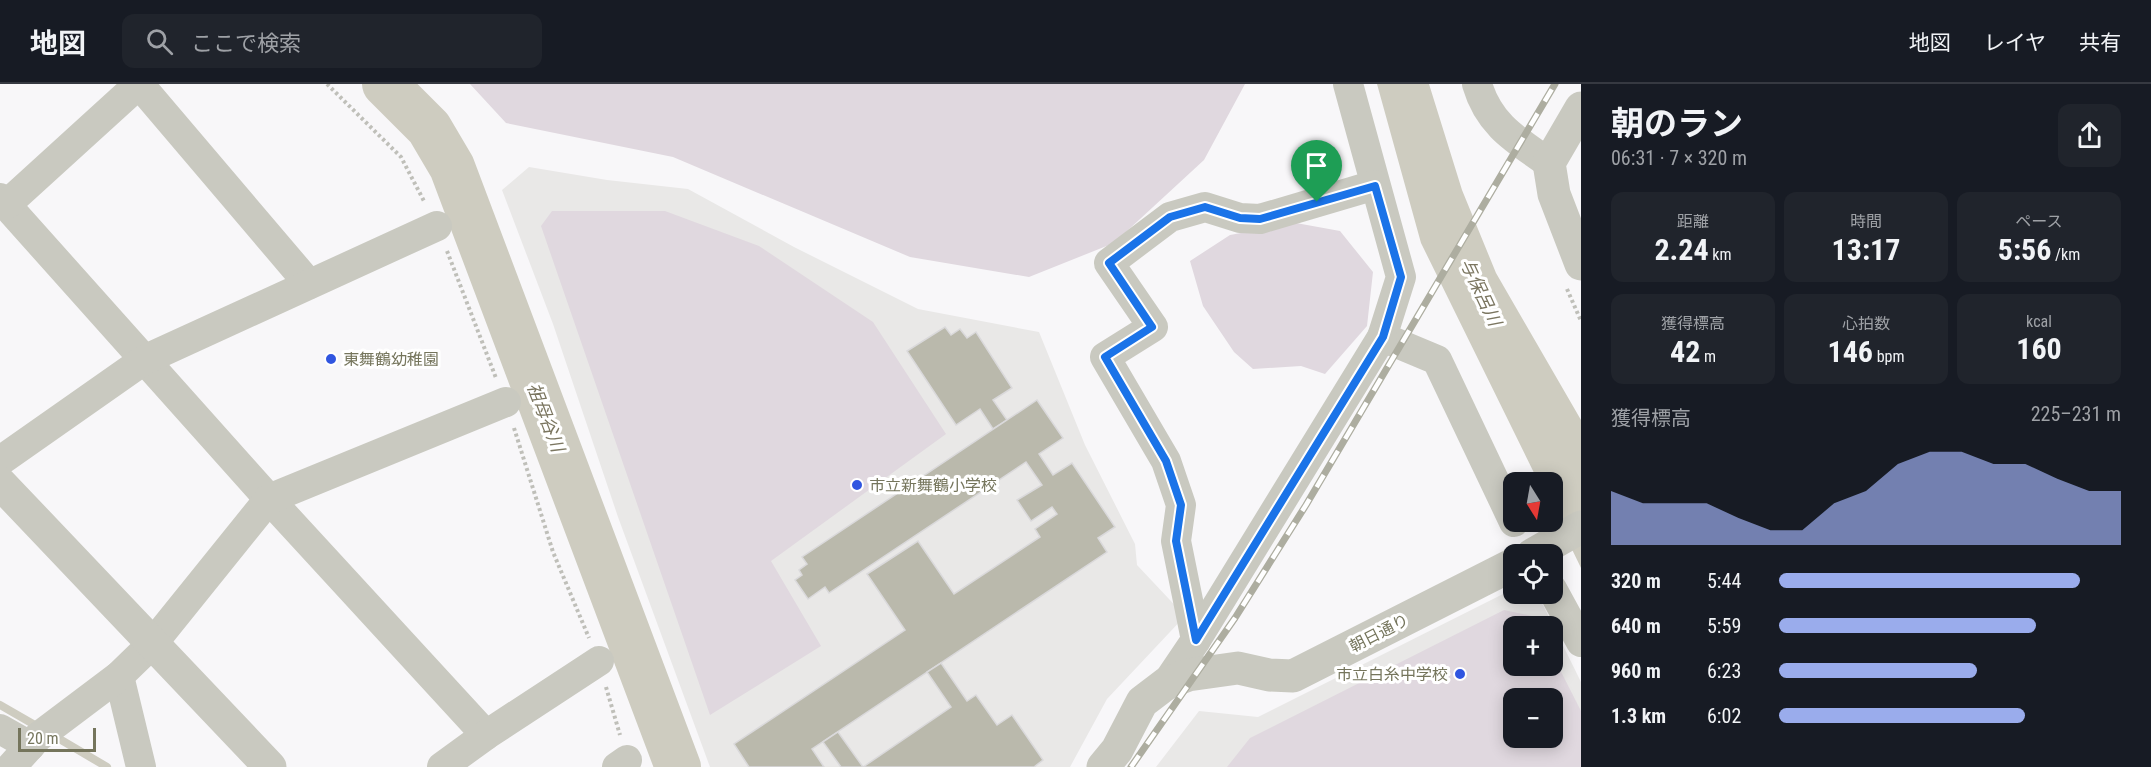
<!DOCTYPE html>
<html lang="ja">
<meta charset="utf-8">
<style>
:root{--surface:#171b24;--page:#20242c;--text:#f1f3f6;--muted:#9ea1a6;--line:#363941;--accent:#9aacec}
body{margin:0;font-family:"Roboto Condensed","Noto Sans JP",sans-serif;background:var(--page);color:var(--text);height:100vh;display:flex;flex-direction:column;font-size:22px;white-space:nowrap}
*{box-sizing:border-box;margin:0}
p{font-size:20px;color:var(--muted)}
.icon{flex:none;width:33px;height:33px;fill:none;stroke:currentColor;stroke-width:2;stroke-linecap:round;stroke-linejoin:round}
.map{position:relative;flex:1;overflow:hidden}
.side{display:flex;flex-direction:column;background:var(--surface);width:570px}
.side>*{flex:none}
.needle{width:39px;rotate:169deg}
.tools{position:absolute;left:1503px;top:388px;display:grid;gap:12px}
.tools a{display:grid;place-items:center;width:60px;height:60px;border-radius:12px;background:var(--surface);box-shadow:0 3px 15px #0003;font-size:30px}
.scale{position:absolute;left:18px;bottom:15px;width:78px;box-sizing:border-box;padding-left:6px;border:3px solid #75755c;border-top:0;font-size:16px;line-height:21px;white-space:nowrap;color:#75755c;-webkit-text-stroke:4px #fff;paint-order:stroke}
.pin{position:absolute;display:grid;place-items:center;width:51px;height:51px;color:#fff;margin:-62px -26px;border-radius:50% 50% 50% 0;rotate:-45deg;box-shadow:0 0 6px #0007}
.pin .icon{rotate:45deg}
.round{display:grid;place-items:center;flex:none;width:63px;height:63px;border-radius:12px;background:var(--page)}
.summary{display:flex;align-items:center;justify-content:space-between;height:102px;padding:0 30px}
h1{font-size:33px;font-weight:700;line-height:45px}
.metrics{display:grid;grid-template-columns:repeat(3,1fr);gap:9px;height:102px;padding:6px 30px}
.metrics div{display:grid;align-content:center;border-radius:12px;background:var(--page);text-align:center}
.metrics b{font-size:30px;font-weight:700}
.metrics small{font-size:16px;font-weight:400}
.metrics p{font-size:16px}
.chart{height:168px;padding:12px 30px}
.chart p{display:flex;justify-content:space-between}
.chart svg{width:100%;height:108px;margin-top:6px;fill:var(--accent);opacity:.7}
ul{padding:0 30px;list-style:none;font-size:20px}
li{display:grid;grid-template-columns:96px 72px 1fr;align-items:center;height:45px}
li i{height:15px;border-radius:8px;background:var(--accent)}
header{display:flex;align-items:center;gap:36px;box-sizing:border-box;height:84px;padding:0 30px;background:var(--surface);border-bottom:2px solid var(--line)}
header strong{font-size:28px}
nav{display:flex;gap:33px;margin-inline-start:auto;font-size:21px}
.search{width:420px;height:54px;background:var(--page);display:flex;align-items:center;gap:15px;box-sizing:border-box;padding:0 21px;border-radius:12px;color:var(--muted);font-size:22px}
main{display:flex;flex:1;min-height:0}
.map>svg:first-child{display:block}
.built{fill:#e9e8e7;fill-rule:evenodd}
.green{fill:#e0d8df;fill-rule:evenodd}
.water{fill:#ceccc0}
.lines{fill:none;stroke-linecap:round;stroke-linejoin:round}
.stream{stroke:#ceccc0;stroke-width:8}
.river{stroke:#ceccc0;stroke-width:46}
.building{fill:#bab9ac;stroke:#dad9db;stroke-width:1.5}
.path{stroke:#bfbfb9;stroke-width:4;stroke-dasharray:3 3;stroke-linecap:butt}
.minor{stroke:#c9c9c0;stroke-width:30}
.tertiary{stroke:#c9c9c0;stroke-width:33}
.rail-casing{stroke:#adada0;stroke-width:7}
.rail{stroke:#fff;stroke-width:4.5;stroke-dasharray:14;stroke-linecap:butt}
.route-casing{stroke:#fff;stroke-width:12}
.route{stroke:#1a73e8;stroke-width:8}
.poi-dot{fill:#3055e0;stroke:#fff;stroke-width:2}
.labels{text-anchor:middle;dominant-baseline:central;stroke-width:6;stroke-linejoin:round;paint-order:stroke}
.poi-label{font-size:16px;fill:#75755c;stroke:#fff;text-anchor:start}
.street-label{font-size:16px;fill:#75755c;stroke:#fff}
.water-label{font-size:18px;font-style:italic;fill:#7b7660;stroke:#fff}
</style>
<header>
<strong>地図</strong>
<div class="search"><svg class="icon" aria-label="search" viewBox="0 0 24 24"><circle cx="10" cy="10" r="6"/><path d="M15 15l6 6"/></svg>ここで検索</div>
<nav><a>地図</a><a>レイヤ</a><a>共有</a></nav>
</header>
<main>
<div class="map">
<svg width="1581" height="683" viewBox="0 0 1581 683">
<rect width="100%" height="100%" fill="#f8f7f9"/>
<g class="built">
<polygon points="529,83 607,96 688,105 794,163 918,225 1039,248 1085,361 1135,460 1137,481 1185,532 1107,615 1070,683 710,683 618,433 553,240 502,106"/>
<path d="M1513,505L1514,510H1529L1540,515L1581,598V683H1156L1199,627L1258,633ZM1514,543H1552V582H1514ZM1514,615H1552V654H1514Z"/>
</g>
<g class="green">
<polygon points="470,0 1245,0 1204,76 1114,159 1029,193 910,173 673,73 506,39"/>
<polygon points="552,127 665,127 759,162 873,238 946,350 771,477 821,562 710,631 541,142"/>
<polygon points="1296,139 1340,147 1373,188 1367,242 1325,290 1301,282 1253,285 1234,268 1203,222 1190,177 1230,151"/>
<path d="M1504,526L1532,532L1538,543H1514V582H1552L1553,572L1581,627V683H1227L1250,654ZM1514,615H1552V654H1514Z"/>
</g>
<polygon class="water" points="1377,0 1429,0 1462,106 1496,189 1581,336 1581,484 1553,426 1552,399 1539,399 1421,159"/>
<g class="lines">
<g class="stream">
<polyline points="0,621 40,644"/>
<polyline points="51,650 107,683"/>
</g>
<polyline class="river" points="385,0 429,44 452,83 678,683"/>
</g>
<g class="building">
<polygon points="945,243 951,251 960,245 967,254 976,248 1012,304 993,316 1007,336 993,345 980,325 956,341 907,267"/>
<polygon points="1037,316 1063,354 1039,370 1053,391 1072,379 1115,443 1098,454 1107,468 812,665 824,683 749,683 734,660 905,546 867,490 918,457 954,510 1040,453 1035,445 1057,430 1052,423 1031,437 1017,416 1042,401 1026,378 829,509 825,503 808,515 795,496 802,491 799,486 807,480 802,473"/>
<polygon points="941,579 967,617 976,611 997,641 1012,631 1043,676 1034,683 841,683 823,658 838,648 863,683 951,623 927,588"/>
</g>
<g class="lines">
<g class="path">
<polyline points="327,0 401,73 425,119"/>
<polyline points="447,167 496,294"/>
<polyline points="1567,205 1581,237"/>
<polyline points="514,344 553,468 589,554"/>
<polyline points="606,603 620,651"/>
</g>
<g class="minor">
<polyline points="1348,0 1401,193 1382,253 1437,276 1514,438"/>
<path d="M1477,0C1489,41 1516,56 1549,79"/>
<polyline points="0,114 269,415 486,651"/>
<polyline points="6,121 139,0 309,200"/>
<polyline points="0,377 144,276 437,142"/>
<polyline points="1552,505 1581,558"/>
<polyline points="1196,556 1176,457 1181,421 1166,377 1105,273 1153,243 1109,179 1170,133 1205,123 1240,134 1260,135 1375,101"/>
<polyline points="119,592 141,683"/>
<polyline points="1167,599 1196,556 1382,253"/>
<polyline points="0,645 30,662"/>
<polyline points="11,683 38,653 119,592 153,559 269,415 506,318"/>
<polyline points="442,683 486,651 599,577"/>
<polyline points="617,683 627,676"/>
</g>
<g class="tertiary">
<polyline points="1581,24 1549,79 1554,110 1581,180"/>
<polyline points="0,399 270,683"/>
<polyline points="1532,471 1581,443"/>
<polyline points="1103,683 1117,666 1142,618 1167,599 1188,591 1238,584 1269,591 1293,592 1514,480"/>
</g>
<defs>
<polyline id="rail" points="1131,683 1235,534 1306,421 1555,0"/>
</defs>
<use href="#rail" class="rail-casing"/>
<use href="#rail" class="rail"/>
</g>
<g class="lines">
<defs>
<polygon id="route" points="1375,102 1401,193 1383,253 1196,556 1176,457 1181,421 1166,377 1105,273 1152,243 1109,179 1170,133 1205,123 1240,134 1260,135"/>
</defs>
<use href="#route" class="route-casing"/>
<use href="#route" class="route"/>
</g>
<g class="poi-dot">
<circle cx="331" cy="275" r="6"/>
<circle cx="857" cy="401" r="6"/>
<circle cx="1460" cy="590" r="6"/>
</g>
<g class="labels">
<g class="poi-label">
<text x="343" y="275">東舞鶴幼稚園</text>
<text x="869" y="401">市立新舞鶴小学校</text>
<text x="1448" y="590" text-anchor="end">市立白糸中学校</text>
</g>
<g class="street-label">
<text transform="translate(1379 549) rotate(-27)">朝日通り</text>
</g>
<g class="water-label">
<text transform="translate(1481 208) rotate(65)">与保呂川</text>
<text transform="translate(546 333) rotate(69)">祖母谷川</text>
</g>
</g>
</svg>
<div class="tools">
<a><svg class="needle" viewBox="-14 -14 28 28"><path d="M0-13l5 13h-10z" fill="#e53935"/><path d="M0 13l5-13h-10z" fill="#9ea1a6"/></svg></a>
<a><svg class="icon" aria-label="locate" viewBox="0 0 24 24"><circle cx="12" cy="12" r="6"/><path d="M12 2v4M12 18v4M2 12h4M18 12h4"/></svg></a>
<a>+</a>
<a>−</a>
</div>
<div class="scale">20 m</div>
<div class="pin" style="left:1317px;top:118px;background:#1e9e55"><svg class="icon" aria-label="arrive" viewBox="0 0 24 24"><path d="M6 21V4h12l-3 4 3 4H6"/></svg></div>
</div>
<section class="side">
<div class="summary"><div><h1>朝のラン</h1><p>06:31 · 7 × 320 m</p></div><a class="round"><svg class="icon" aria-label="share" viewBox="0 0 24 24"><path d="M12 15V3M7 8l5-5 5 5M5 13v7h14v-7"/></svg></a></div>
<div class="metrics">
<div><p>距離</p><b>2.24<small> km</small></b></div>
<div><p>時間</p><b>13:17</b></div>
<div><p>ペース</p><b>5:56<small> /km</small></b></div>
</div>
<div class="metrics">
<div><p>獲得標高</p><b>42<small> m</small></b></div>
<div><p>心拍数</p><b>146<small> bpm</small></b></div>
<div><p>kcal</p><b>160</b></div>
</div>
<div class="chart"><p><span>獲得標高</span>225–231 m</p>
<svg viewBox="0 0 160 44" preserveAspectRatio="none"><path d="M0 44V22L10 27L20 27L30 27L40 33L50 38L60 38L70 27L80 22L90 11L100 6L110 6L120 11L130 11L140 17L150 22L160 22V44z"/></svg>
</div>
<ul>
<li><b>320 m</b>5:44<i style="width:88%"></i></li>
<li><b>640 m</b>5:59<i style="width:75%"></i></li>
<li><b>960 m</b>6:23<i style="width:58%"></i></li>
<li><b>1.3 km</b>6:02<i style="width:72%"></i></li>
</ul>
</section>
</main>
